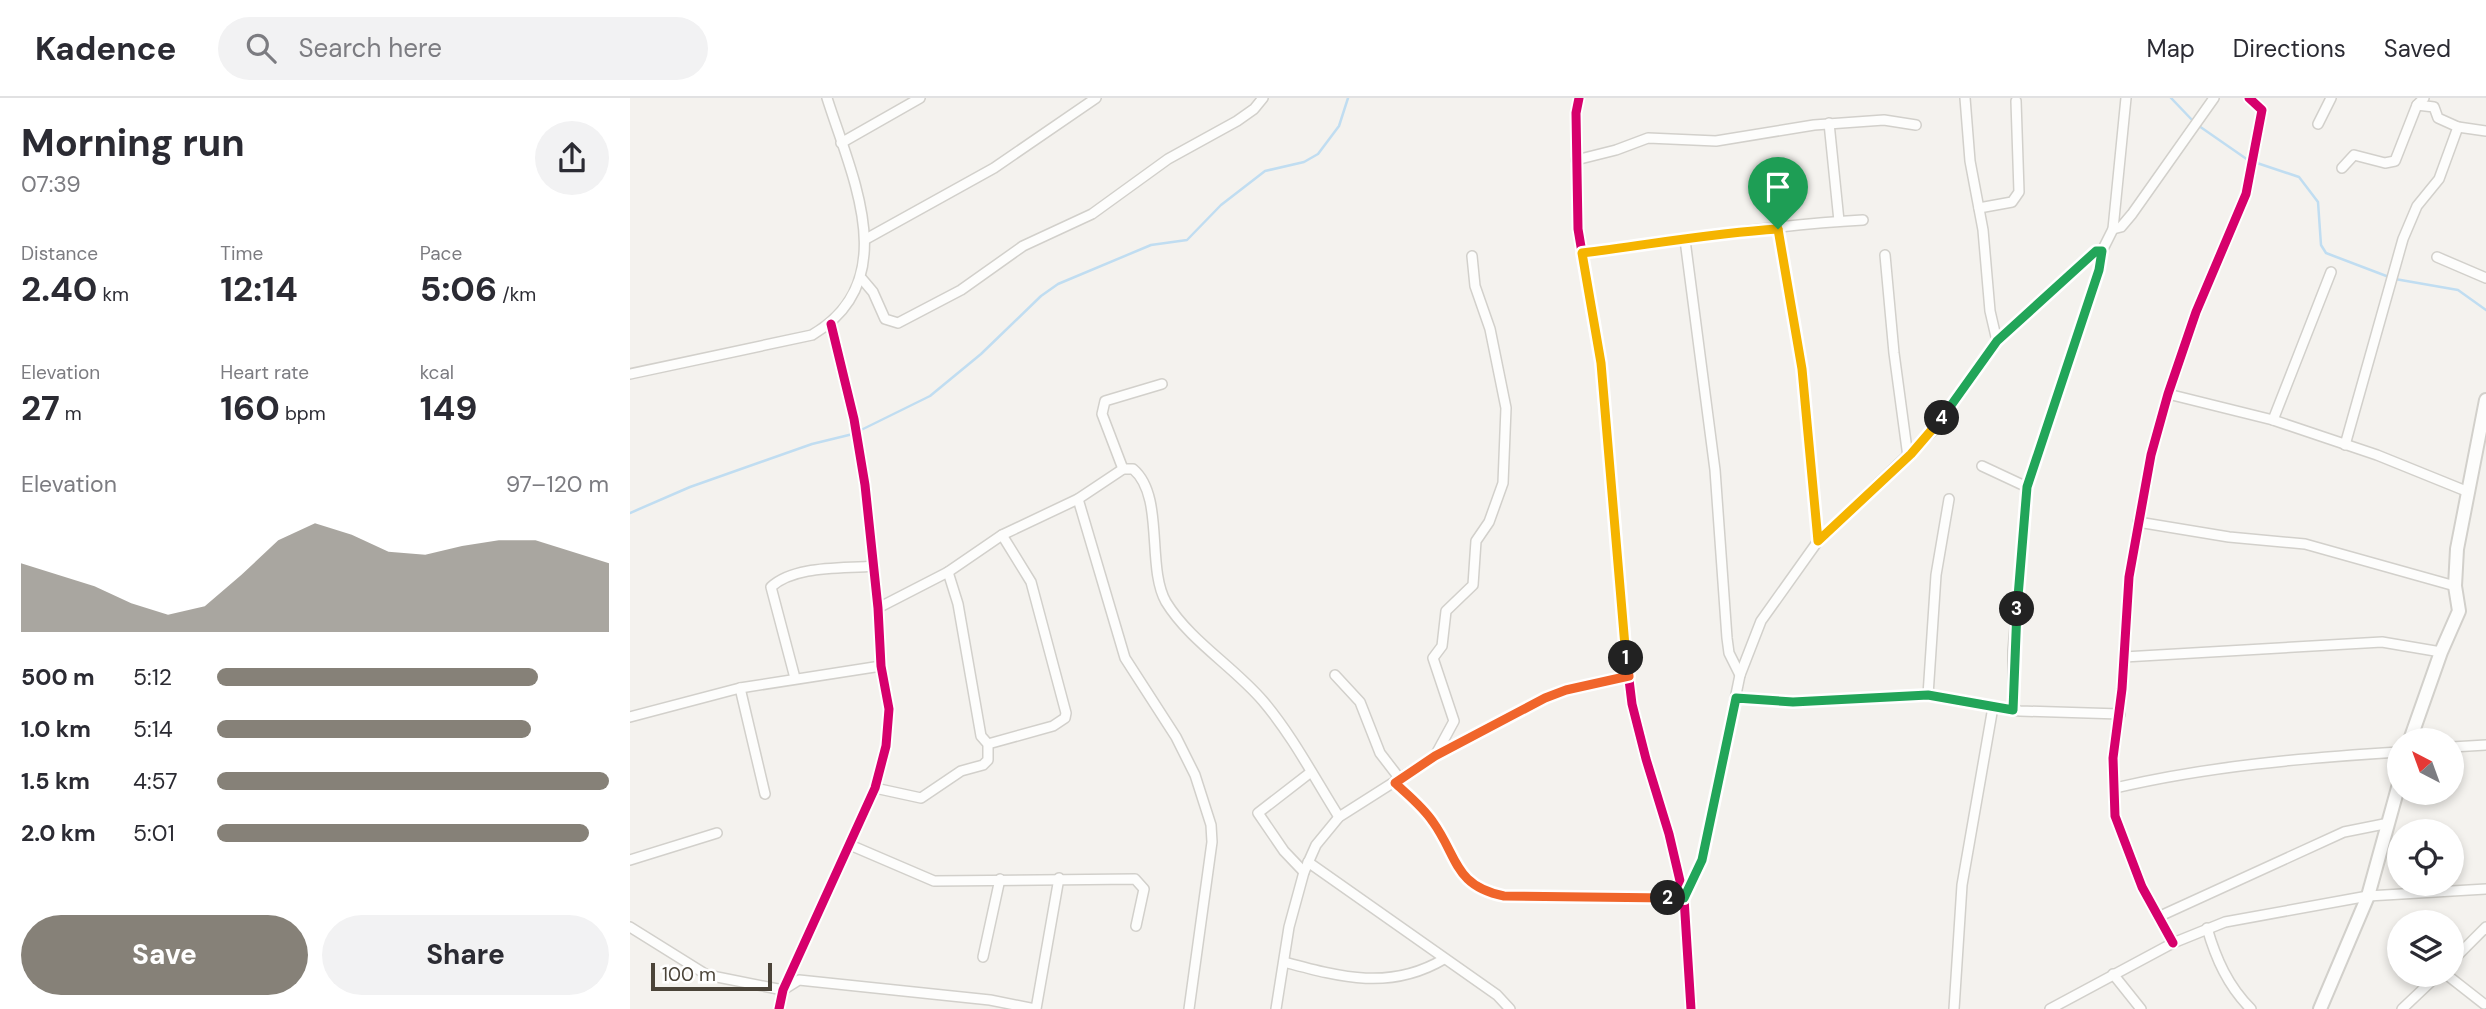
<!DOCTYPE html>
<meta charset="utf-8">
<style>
:root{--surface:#fff;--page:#f2f2f3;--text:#2b2b33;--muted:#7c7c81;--line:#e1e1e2;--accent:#868178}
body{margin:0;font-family:"DM Sans",sans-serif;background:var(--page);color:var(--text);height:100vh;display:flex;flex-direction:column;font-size:26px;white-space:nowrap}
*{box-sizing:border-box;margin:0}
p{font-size:23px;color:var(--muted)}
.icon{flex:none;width:38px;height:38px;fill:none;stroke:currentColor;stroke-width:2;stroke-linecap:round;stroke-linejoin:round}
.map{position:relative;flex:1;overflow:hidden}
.drawer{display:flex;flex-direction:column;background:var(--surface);width:630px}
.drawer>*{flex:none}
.needle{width:46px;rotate:319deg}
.fabs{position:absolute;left:1757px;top:630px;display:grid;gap:14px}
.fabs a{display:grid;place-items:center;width:77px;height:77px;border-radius:50%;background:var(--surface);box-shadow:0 4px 10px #0003;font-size:35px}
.scale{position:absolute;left:21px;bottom:18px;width:121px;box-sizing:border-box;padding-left:7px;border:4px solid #4b4439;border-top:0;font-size:19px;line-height:24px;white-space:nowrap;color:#4b4439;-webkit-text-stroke:5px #fff;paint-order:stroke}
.pin{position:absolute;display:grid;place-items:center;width:60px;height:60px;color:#fff;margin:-72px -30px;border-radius:50% 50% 50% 0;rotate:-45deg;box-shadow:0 0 7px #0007}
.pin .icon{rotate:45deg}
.km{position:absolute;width:35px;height:35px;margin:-18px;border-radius:50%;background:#222;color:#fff;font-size:19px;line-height:35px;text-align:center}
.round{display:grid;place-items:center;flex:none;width:74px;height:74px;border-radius:37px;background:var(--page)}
.headline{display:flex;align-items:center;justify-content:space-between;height:119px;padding:0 21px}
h1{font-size:38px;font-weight:700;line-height:52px}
.stats{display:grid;grid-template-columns:repeat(3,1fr);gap:10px;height:119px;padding:7px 21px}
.stats div{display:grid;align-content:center}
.stats b{font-size:35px;font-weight:700}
.stats small{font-size:19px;font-weight:400}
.stats p{font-size:19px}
.chart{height:196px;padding:14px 21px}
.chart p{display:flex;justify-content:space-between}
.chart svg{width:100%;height:126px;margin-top:7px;fill:var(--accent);opacity:.7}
.primary-button{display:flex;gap:14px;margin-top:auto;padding:14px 21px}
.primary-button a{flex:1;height:80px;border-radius:42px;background:var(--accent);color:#fff;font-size:28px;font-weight:700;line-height:80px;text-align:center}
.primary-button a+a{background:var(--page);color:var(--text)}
ul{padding:0 21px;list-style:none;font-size:23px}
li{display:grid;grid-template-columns:112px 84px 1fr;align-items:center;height:52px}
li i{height:18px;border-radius:9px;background:var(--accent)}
header{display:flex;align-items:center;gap:42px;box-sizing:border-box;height:98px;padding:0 35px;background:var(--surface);border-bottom:2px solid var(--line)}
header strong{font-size:33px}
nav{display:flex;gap:38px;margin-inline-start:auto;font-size:24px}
.search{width:490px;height:63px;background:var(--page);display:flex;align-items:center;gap:18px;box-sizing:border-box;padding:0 24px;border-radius:38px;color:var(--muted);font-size:26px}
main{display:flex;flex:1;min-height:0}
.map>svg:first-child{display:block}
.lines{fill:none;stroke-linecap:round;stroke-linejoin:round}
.stream{stroke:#c0ddf1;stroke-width:2.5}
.minor-casing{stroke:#d2d0cb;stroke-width:12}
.tertiary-casing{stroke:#d2d0cb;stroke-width:16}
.minor{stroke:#fdfdfc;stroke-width:9}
.tertiary{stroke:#fdfdfc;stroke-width:12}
.cycleway-casing{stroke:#fff;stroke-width:13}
.cycleway{stroke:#d6006c;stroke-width:9}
.split-1-casing{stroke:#fff;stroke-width:14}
.split-2-casing{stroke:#fff;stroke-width:14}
.split-3-casing{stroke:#fff;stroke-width:14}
.split-4-casing{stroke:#fff;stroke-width:14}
.split-5-casing{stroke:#fff;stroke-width:14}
.split-1{stroke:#f5b400;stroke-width:9}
.split-2{stroke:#f0652b;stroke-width:9}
.split-3{stroke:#22a559;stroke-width:9}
.split-4{stroke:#22a559;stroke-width:9}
.split-5{stroke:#f5b400;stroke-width:9}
</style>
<header>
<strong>Kadence</strong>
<div class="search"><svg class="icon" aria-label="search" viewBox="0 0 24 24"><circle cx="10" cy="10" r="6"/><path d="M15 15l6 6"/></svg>Search here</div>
<nav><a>Map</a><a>Directions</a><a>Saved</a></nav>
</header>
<main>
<section class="drawer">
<div class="headline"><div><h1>Morning run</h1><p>07:39</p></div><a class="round"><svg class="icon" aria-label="share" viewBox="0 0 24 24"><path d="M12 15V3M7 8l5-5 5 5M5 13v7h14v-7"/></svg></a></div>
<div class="stats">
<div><p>Distance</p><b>2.40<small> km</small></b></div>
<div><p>Time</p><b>12:14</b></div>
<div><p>Pace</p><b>5:06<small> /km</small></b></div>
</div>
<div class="stats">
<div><p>Elevation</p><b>27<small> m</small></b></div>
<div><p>Heart rate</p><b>160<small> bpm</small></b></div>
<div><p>kcal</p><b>149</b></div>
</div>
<div class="chart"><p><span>Elevation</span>97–120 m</p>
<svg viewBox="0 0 160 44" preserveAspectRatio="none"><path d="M0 44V20L10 24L20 28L30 34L40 38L50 35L60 24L70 12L80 6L90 10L100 16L110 17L120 14L130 12L140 12L150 16L160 20V44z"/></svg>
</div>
<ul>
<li><b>500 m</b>5:12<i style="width:82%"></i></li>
<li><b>1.0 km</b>5:14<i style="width:80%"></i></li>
<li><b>1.5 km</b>4:57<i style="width:100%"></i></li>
<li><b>2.0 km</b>5:01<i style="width:95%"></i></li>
</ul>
<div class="primary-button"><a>Save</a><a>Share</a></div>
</section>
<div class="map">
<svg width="1856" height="911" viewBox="0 0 1856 911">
<rect width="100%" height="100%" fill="#f4f2ee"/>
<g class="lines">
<g class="stream">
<polyline points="1541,0 1564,24"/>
<polyline points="1569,28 1618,62 1669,79 1688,104 1691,147 1696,155 1759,179"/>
<polyline points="1765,181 1828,192 1856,212"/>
<polyline points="229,333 300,298 351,256 411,198 428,186 521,147 557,142 591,107 635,73 674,64 688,56 709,28 718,0"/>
<polyline points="0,415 60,389 182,346 223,336"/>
</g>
<defs>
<g id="minor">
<polyline points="949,0 946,15 948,131 971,266 996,557 1002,606 1016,661 1039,736 1054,800 1061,911"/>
<polyline points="1335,0 1340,63 1353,132 1360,213 1367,243"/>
<polyline points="1787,7 1804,9 1808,20 1828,29 1856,33"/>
<polyline points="1199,25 1209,123"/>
<polyline points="1688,26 1701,0"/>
<polyline points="211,45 290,0"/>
<polyline points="946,62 986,52 1018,40 1086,43 1184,27 1254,22 1286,27"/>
<polyline points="1712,70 1724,57 1755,65 1765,63 1787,7 1794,0"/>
<polyline points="1349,110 1382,104 1389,94 1386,3"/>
<polyline points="1148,131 1172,271 1188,443"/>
<polyline points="1483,131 1491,129 1502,116 1584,0"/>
<polyline points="236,141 364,70 466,0"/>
<polyline points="1055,142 1085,372 1097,540 1099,555 1110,577"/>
<path d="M952,155C1046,143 1139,127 1233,122"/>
<polyline points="1255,157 1264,255 1278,359"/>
<polyline points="1807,159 1856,180"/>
<polyline points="232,181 243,194 255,221 268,225 331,192 393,148 462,116 538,61 607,23 624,11 633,0"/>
<path d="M0,276L182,237C274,183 222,79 197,0"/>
<polyline points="1538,296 1643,322 1747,357 1836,393"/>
<polyline points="1643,322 1701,174"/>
<polyline points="1715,347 1773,141 1787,108 1809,81 1828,29"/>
<polyline points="1352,368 1397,389"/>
<polyline points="493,371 472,316 475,303 532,286"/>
<polyline points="448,401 495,560 546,639 565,677 581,727 582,744 559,911"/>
<polyline points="1508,424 1599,439 1675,446 1825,488"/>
<path d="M248,510L318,474L372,437L448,401L493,371H503C535,398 516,469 536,504C560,543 603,568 633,603C662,637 685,681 709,719"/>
<polyline points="1494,559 1752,544 1811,554"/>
<polyline points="705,577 730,604 750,655 770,681"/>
<path d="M165,580L141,489C165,467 213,471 244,468"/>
<polyline points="110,590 135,696"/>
<polyline points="1298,597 1306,477 1319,401"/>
<polyline points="1106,600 1163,604 1298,597 1390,613 1490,616"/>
<polyline points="1383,612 1383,553 1397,389 1469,172 1472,153 1483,131 1496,0"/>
<polyline points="0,619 110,590 251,568"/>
<polyline points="1781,638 1795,642"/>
<polyline points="358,646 423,628 435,620 436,615 401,484 372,437"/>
<polyline points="1822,649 1856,647"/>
<polyline points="805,658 824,623 803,560 812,548 816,513 843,487 846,443 859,424 873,385 876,310 860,231 845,188 842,158"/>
<path d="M765,685C778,697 793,709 803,724C828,758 824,789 874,798L1054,800"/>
<polyline points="245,690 291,700 331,673 353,667 358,662 358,646 351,638 328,506 318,474"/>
<path d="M1485,690C1579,668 1673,660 1769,654"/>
<polyline points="220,747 304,783 505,781 514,791 506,828"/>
<polyline points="0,762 87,735"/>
<polyline points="678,764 867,897 880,911"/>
<polyline points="674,774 654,753 628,715 681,674"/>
<polyline points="1055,798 1072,762 1110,577 1131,523 1188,443 1306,330 1367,243 1466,153 1472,153"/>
<polyline points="1528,819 1714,734 1759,725"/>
<polyline points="0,829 77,877 153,892 169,882 360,902 405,911"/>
<path d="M1577,830C1586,861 1598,888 1621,911"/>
<polyline points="1543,845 1512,789 1485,718 1483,660 1492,591 1499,479 1521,357 1538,296 1566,214 1616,96 1632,12 1619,0"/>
<polyline points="353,859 370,781"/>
<polyline points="1822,863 1856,829"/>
<path d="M654,864C710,879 760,893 814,861"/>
<polyline points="1483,876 1511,911"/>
<polyline points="1817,877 1854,906"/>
<polyline points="149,911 153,892 245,690 256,648 259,611 251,568 248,510 235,387 224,321 201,226"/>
<polyline points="406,911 429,780"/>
<polyline points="646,911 659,829 674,774 686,747 709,719 805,658 915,600 935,592 999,578"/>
<polyline points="1324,911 1332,787 1363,609"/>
<polyline points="1420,911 1543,845 1595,824 1738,798 1856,791"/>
<polyline points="1772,911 1808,877"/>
</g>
<g id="tertiary">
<polyline points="1780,642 1811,554 1829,513 1825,488 1827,451 1856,302"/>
<polyline points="1690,911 1738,798 1769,686"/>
</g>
</defs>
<use href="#minor" class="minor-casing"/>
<use href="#tertiary" class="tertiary-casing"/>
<use href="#minor" class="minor"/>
<use href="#tertiary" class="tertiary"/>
<defs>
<g id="cycleway">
<polyline points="949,0 946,15 948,131 971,266 996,557 1002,606 1016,661 1039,736 1054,800 1061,911"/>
<polyline points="1543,845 1512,789 1485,718 1483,660 1492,591 1499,479 1521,357 1538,296 1566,214 1616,96 1632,12 1619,0"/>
<polyline points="149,911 153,892 245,690 256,648 259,611 251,568 248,510 235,387 224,321 201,226"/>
</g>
</defs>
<use href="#cycleway" class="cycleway-casing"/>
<use href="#cycleway" class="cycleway"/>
</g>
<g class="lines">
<defs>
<path id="split-1" d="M996,560L971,265L952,155C1018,147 1082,135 1148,131"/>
<path id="split-2" d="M996,560L999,578L936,592L915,600L805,658L765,685C778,697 793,709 803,724C828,759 824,788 874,798L1038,800"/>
<polyline id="split-3" points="1038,800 1054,800 1072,762 1106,600 1163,604 1298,597 1383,612 1387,511"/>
<polyline id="split-4" points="1312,320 1367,243 1466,153 1472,153 1469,172 1397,389 1387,511"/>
<polyline id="split-5" points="1148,131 1172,271 1188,443 1281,356 1312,320"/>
</defs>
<use href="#split-1" class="split-1-casing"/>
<use href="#split-2" class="split-2-casing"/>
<use href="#split-3" class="split-3-casing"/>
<use href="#split-4" class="split-4-casing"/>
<use href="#split-5" class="split-5-casing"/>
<use href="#split-1" class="split-1"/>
<use href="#split-2" class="split-2"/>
<use href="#split-3" class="split-3"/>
<use href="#split-4" class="split-4"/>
<use href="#split-5" class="split-5"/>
</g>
</svg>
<div class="fabs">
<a><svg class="needle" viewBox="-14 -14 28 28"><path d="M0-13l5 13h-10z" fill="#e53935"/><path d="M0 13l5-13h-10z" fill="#7c7c81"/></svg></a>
<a><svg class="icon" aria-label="locate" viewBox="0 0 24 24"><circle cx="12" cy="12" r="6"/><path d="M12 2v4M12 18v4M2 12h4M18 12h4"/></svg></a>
<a><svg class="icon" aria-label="layers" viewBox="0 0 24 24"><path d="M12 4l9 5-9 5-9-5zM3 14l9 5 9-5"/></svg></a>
</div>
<div class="scale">100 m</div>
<div class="pin" style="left:1148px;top:131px;background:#1e9e55"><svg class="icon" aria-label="arrive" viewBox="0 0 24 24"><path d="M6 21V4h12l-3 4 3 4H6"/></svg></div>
<b class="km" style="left:996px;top:560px">1</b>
<b class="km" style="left:1038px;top:800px">2</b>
<b class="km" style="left:1387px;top:511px">3</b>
<b class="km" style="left:1312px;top:320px">4</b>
</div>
</main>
